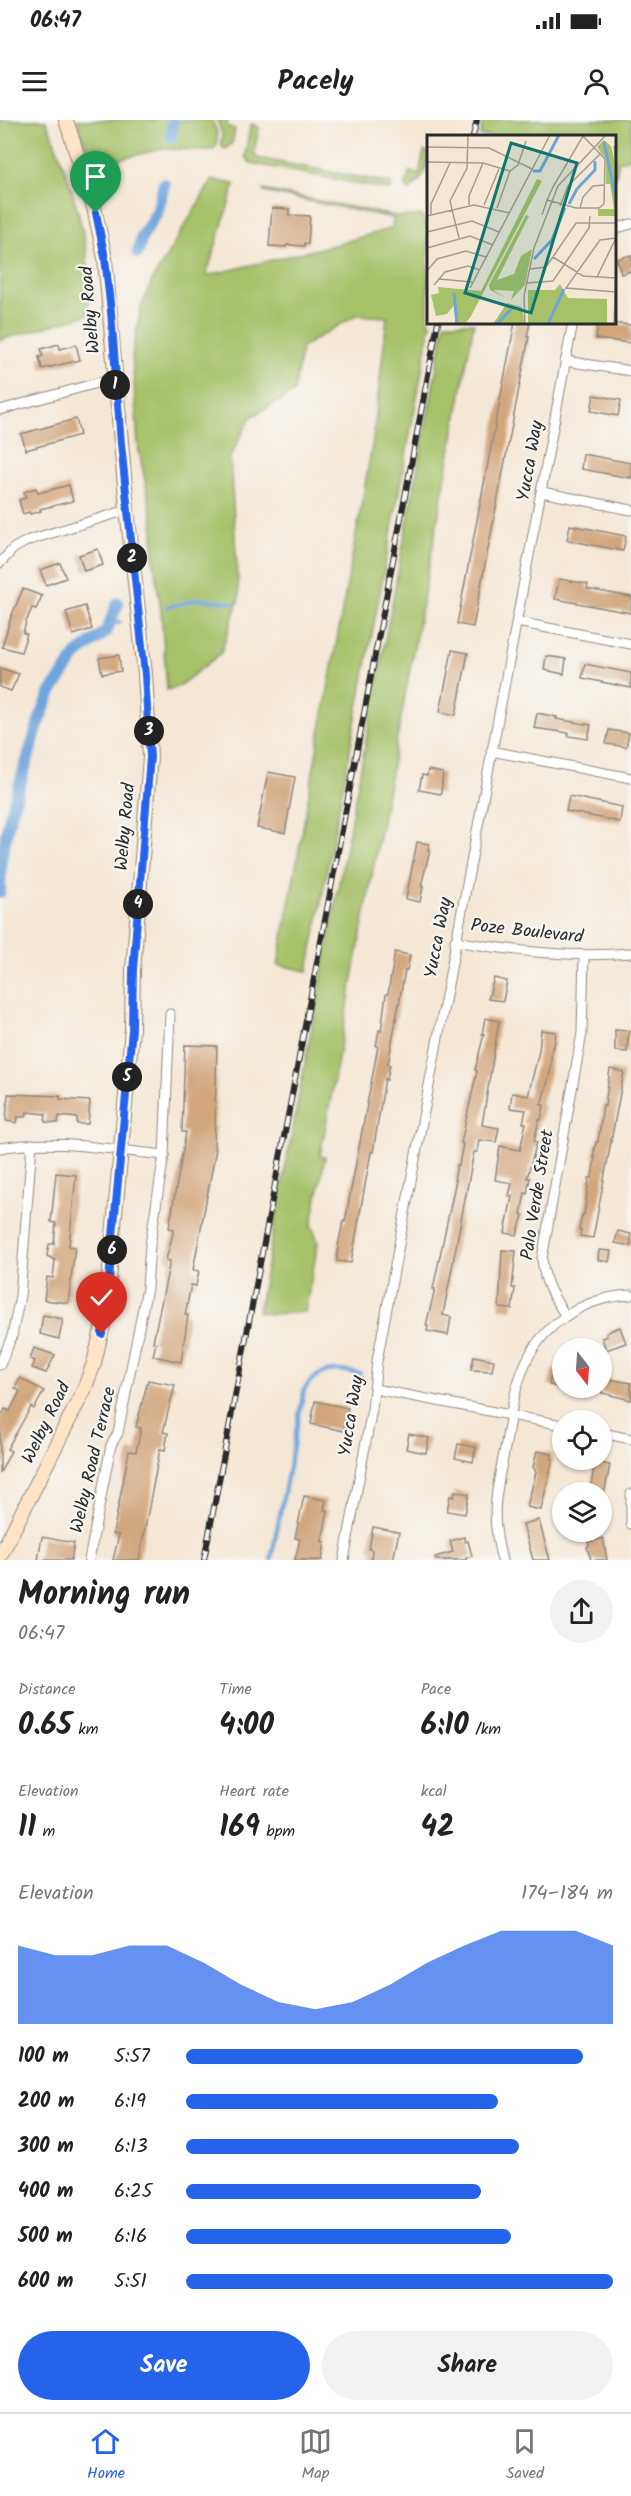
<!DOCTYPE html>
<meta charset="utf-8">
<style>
:root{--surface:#fff;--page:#f2f2f2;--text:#222;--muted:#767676;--line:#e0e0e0;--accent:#2563eb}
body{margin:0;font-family:Kalam,sans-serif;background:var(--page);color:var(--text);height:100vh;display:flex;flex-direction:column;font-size:22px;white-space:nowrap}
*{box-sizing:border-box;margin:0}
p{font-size:20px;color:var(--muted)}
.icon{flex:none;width:33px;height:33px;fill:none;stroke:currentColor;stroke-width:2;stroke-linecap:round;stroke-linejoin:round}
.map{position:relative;height:1440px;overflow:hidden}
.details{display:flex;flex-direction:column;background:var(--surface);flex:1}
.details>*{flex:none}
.needle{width:39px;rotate:163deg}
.fabs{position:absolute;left:552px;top:1218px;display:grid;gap:12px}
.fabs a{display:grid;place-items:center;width:60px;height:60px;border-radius:50%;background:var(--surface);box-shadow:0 2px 4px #0004;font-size:30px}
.pin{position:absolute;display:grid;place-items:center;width:51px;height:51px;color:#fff;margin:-62px -26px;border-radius:50% 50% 50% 0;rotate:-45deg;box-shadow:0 0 6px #0007}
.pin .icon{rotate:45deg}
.km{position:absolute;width:30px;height:30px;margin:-15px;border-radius:50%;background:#222;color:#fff;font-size:16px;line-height:30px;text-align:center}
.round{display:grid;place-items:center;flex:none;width:63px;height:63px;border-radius:32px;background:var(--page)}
.summary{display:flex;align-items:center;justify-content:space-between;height:102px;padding:0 18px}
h1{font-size:33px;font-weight:600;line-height:45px}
.figures{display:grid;grid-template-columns:repeat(3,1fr);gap:9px;height:102px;padding:6px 18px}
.figures div{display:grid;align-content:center}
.figures b{font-size:30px;font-weight:600}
.figures small{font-size:16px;font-weight:400}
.figures p{font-size:16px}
.chart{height:168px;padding:12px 18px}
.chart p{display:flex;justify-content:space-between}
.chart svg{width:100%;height:108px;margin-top:6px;fill:var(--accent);opacity:.7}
.action{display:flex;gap:12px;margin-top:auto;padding:12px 18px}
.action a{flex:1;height:69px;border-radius:36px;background:var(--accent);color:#fff;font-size:24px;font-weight:600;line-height:69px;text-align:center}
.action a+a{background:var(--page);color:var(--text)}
ul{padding:0 18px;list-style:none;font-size:20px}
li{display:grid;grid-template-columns:96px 72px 1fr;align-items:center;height:45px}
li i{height:15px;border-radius:8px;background:var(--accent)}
.status{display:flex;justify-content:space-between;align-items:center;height:42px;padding:0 30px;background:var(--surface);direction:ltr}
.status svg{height:16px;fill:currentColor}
header{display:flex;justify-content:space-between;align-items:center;height:78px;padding:0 18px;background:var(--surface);font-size:27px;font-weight:600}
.tab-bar{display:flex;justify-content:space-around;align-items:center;height:84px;border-top:2px solid var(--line);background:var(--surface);font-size:16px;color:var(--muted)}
.tab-bar a{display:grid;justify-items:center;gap:3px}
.tab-bar .on{color:var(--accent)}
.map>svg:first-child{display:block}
.green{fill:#a6c168;stroke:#68764a;stroke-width:1.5}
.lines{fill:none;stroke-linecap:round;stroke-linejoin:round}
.stream{stroke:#6ea5dc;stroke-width:4}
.canal{stroke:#6ea5dc;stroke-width:12}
.building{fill:#d1a67b}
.street-casing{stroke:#908980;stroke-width:11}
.secondary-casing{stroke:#908980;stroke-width:16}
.street{stroke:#fff;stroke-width:9}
.secondary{stroke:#fee5c5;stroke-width:14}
.rail-casing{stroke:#2b2b2b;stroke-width:6}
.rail{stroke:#f6f6f2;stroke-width:4;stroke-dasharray:11;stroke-linecap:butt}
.route-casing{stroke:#fff;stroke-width:12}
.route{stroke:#2563eb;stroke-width:8}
.labels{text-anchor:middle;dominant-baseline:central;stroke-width:4.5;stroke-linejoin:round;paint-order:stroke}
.street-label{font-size:18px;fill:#2b2b2b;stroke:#f6f6f2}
.inset-river{fill:none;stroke:#6ea5dc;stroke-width:3}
.inset-road{fill:none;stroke:#a49c92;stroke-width:1.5}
.view{fill:#0f766e;fill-opacity:0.15;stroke:#0f766e;stroke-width:3}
.inset-edge{fill:none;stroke:#2b2b2b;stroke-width:3}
</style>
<div class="status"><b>06:47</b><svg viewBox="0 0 49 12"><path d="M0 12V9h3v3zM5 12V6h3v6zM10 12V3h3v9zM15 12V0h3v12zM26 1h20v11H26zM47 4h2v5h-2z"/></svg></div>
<header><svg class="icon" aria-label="menu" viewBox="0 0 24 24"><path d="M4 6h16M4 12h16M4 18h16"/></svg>Pacely<svg class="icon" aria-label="person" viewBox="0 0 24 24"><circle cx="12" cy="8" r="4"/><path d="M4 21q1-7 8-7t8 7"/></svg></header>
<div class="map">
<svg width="631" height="1440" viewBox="0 0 631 1440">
<rect width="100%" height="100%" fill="#f6f6f2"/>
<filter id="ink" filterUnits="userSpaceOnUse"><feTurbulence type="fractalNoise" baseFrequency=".0167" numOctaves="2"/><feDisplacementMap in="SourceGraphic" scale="12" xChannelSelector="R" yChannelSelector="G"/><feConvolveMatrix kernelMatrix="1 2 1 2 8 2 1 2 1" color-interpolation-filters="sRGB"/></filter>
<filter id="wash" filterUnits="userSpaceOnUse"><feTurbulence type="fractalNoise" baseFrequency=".008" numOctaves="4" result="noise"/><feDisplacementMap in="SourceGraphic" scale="24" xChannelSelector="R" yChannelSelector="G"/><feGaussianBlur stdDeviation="1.35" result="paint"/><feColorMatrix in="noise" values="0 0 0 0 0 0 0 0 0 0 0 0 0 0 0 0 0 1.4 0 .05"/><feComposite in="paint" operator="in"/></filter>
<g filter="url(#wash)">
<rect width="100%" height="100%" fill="#f5e7d6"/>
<g class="green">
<path d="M0,0H46C69,56 97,134 87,195L0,220Z"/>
<polygon points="77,0 212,0 217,12 217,25 213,30 162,29 109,41 91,35 88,32"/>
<polygon points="217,0 228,0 227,7 235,9 232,23 225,29 221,26 222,13"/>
<polygon points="483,0 631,0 631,38 619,41 615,60 614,16 480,16"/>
<polygon points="252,4 259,8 254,33 257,38 390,63 392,68 389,70 251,43 245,37 250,6"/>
<path d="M424,31L428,32C428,48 423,61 409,70L406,66L409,52L419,54Z"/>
<polygon points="212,60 235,64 206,156 334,125 392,108 393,98 264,72 263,70 401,97 422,95 428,112 428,202 431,203 308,851 278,845 373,321 387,197 356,195 302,227 294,272 251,297 230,337 239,478 221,533 179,566 167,570 161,491 154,442 153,402 138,325 132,235 142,184 153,159"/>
<polygon points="445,203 474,203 320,1036 325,1037 311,1108 314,1109 318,1123 305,1192 271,1194 258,1192"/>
</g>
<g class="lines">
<g class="stream">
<polyline points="167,487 199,479 234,483"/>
<polyline points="111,504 120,502"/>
<path d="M271,1440L304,1270C317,1247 338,1248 360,1254"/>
</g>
<g class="canal">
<polyline points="171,17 173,0"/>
<polyline points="138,133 142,116 157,92 164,64"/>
<polyline points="0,772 1,738 10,697 40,598 51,572 77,534 106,512 118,483"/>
</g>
</g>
<g id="blocks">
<g class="building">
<polygon points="272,88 289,89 289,95 310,96 308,124 304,123 304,126 287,125 286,127 269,126"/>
<polygon points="631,135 631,151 621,154 617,139"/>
<polygon points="515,202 530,202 527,217 529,217 473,507 457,504"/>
<polygon points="598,202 631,205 631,223 596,219"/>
<polygon points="59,224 60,229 76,225 80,240 42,249 39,237 43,236 41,229"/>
<polygon points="594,275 621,280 618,296 591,291"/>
<polygon points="76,299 80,315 26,330 21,314"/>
<polygon points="583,334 631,343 631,358 581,349"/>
<polygon points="69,365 73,381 40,389 41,391 30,394 29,392 23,394 19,380 26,378 24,372 36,368 38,373"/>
<polygon points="570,405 626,416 623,431 567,420"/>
<polygon points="98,429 103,445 84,451 79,435"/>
<polygon points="60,443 66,458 46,465 40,450"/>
<polygon points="559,459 588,464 587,469 631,477 631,493 555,479"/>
<polygon points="23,469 42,476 36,489 32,488 26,502 23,513 27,514 21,532 2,527 11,497"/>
<polygon points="85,486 92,509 73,515 66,492"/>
<polygon points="452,530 468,533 456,595 440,592"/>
<polygon points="119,535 121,551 102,554 99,538"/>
<polygon points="546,536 566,539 564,554 544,550"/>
<polygon points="585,544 631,553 631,568 582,558"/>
<polygon points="0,548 19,554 11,571 0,567"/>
<polygon points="537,593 557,597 556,599 591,605 588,619 568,616 569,613 534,608"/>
<polygon points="609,610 629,613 626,627 606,624"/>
<polygon points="428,650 443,653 441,674 419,670 422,655 427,656"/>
<polygon points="268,652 295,657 285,713 257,708"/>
<polygon points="569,676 622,687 620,702 566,691"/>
<polygon points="417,722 429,724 428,730 430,730 421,766 423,767 420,782 406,779"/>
<polygon points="395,832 410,835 407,850 405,850 388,944 390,945 387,960 385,959 373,1032 371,1032 351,1143 337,1141 338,1126 343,1101 345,1102 378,926 376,926 379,910 381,911 386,874 388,874"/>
<polygon points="494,858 507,861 503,881 488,879"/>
<polygon points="485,898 499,901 482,1005 499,1008 496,1022 479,1020 477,1032 474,1032 443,1195 451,1197 448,1215 427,1211 428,1206 426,1205 435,1169 433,1169 456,1060 454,1060 457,1045 459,1045 463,1024 461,1023 477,951 475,950 484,914 482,914"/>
<polygon points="541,910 556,912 554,927 552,927 550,953 541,985 544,985 541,1000 539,1000 534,1021 537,1022 527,1058 530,1058 527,1074 525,1073 521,1094 523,1095 517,1115 505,1113 512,1076 509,1076 512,1063 495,1060 500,1026 520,1030 526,1003 523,1003 526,990 510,988 512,973 528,976 539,931"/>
<polygon points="615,910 629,911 627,932 615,931"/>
<polygon points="185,925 217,926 214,1029 216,1029 193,1150 199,1151 196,1166 191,1165 185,1195 188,1195 181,1242 153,1236 156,1223 153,1222 170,1141 166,1140 174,1109 169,1108 186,1012 182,1012"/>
<polygon points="610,949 624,952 593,1118 580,1116 581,1110 579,1110 582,1095 584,1095 589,1058 592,1058 595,1037 593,1037 596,1022 598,1022 603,985 605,986"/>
<polygon points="8,974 60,976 60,979 90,981 88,1004 77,1004 77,998 59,996 58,1003 45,1002 46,994 27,992 26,997 18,997 17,1003 6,1001"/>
<polygon points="56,1053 76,1055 69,1126 75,1127 68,1183 44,1180 47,1157 53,1158 55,1140 47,1136 49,1124 54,1124 56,1103 51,1102"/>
<polygon points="618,1111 631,1114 631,1126 615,1123"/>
<polygon points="502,1130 516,1131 512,1168 515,1168 512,1189 499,1188"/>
<polygon points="599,1130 611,1131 609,1142 598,1140"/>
<polygon points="43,1195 63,1199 59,1219 40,1214"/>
<polygon points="620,1207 626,1223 606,1230 602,1218 607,1216 606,1214 612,1210"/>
<polygon points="34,1228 55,1235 46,1253 32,1248 35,1241 30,1239"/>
<polygon points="474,1236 494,1240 492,1251 471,1250"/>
<polygon points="552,1249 562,1251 562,1268 549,1265"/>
<polygon points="20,1258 44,1271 34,1289 31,1287 7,1329 11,1331 0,1353 0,1299 5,1289 10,1291 20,1271 15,1268"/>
<polygon points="602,1258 631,1263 631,1280 602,1273"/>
<polygon points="148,1260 175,1265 163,1312 168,1313 165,1330 160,1329 139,1440 113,1440 119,1415 113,1414 129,1331 136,1332 141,1308 136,1307"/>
<polygon points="315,1281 348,1288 344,1311 311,1304"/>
<polygon points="409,1314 429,1318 426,1333 406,1329"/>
<polygon points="458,1324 476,1327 473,1342 455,1338"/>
<polygon points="537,1331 552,1334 551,1339 553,1339 541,1390 527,1387 536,1352 533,1347"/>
<polygon points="595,1342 610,1345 604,1374 590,1371"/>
<polygon points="455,1371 469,1374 465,1394 447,1391 450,1376 454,1377"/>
<polygon points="304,1376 326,1380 324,1390 328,1390 322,1422 325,1422 322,1440 295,1440 300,1419 295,1418"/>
<polygon points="539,1400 546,1426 550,1440 533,1440 523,1404"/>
<polygon points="373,1407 399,1412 393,1440 371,1440 372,1430 369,1429"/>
<polygon points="42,1417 74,1423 71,1440 38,1440"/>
<polygon points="464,1417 465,1422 468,1421 472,1436 466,1438 466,1440 436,1440 435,1437 453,1432 450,1421"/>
<polygon points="603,1418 607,1440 591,1440 587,1427 589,1426 588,1422"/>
</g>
</g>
</g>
<g filter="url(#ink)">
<use href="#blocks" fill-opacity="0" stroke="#908980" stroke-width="1.5"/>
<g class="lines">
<defs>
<g id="street">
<polyline points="614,109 631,104"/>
<polyline points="565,241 631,251"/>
<polyline points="0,290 115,258"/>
<polyline points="542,372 631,390"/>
<polyline points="0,443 14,428 29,420 127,390"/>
<polyline points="517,502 631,524"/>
<polyline points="491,631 631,658"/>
<path d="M455,821C514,831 571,838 631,833"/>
<path d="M0,1028C53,1018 111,1030 164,1035"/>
<path d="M566,1196C553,1177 544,1163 542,1139L582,913L584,835"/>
<polyline points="0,1245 12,1216 20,1176 32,1024"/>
<polyline points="375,1269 562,1305"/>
<polyline points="602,1313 631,1319"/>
<polyline points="631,1374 631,1404"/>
<polyline points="89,1440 111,1325 118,1313 147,1168 150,1125 164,1035 170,894"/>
<polyline points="344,1440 372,1289 377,1241 573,202"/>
<path d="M502,1440C489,1392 497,1370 506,1323C510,1299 513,1275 522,1252C538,1206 583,1177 631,1175"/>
</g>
<polyline id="secondary" points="0,1436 84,1270 94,1243 106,1192 132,909 133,850 150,637 145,554 127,390 105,138 94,88 66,0"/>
</defs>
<use href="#street" class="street-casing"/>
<use href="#secondary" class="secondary-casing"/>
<use href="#street" class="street"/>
<use href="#secondary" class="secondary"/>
<defs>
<g id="rail">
<polyline points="473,16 477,0"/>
<polyline points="204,1440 438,202"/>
</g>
</defs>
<use href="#rail" class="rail-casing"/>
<use href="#rail" class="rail"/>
</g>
</g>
<g class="lines" filter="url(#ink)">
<defs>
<polyline id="route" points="96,93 105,138 111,192 121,324 145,555 150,637 133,850 132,909 106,1192 102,1214"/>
</defs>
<use href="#route" class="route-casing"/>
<use href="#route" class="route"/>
</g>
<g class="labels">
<g class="street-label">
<text transform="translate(91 190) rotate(-95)">Welby Road</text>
<text transform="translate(531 341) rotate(-80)">Yucca Way</text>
<text transform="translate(126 707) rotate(-85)">Welby Road</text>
<text transform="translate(527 812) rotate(6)">Poze Boulevard</text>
<text transform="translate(439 818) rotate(-79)">Yucca Way</text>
<text transform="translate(538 1075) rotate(-81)">Palo Verde Street</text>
<text transform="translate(352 1296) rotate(-81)">Yucca Way</text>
<text transform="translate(47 1303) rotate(-64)">Welby Road</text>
<text transform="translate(94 1340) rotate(-77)">Welby Road Terrace</text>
</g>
</g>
<g transform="translate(427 15)">
<rect width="189" height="189" fill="#f5e7d6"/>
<path d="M177,5L184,11L189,31V81H171V74H187L183,49H179V24L170,12ZM110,44L115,46L44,181L38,189H29L27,170L20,179L9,181L4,160L12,158L11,152L54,156ZM99,80L102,81L70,145L87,139L94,121L105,114L98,150L84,165L87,156L66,155L79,163L63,155L62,150ZM133,149L141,163L180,164V189H101V155H128ZM80,168L95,172L98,189H66Z" fill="#a6c168"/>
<path class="inset-river" d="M177,7L189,64M106,36H113L132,0M142,69L150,54L168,35V26M107,124L125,105L138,73M27,158L30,189M70,189L87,171M121,189L137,154"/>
<path class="inset-road" d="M187,11L189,29M0,12L62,13L105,34M0,27L56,28L83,36M83,36L91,30L99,6M42,70V61L56,28M57,70L72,34M133,71L141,51L174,18M70,73L83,36M153,73L156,62L166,51L177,50M4,79V69L23,28M115,80L120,65L126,52L156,1L178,24L177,69L172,73H149L120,65M0,81L47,70L83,78M0,97L45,86L72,97M32,103L23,66L40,33L41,1M189,103L173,105L139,153L189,157M0,113L43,101L66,110M126,122L156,141L189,143M103,134L119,132L149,88H189M0,136L10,124L39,116L59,122M170,142L189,103M12,144L45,147M100,148L126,146L162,93L163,81M7,150L18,137L41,131L53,135M43,153L123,0M98,189L97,161L107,113L131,51L179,0M187,189L189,133"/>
<path class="view" d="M84,8L150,28L104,178L38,158Z"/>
<rect width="189" height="189" class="inset-edge"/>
</g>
</svg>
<div class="fabs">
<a><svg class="needle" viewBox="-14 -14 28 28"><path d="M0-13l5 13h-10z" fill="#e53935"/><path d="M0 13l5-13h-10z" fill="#767676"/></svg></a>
<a><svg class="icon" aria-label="locate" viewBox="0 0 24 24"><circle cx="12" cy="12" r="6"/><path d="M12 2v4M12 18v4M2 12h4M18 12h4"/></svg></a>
<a><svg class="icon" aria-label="layers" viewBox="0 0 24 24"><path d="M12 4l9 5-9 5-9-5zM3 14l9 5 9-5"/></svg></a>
</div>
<div class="pin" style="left:96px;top:93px;background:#1e9e55"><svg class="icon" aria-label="arrive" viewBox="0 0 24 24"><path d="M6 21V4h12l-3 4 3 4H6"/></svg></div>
<div class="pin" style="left:102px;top:1214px;background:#d93025"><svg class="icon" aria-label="check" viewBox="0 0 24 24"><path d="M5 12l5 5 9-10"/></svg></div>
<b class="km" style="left:115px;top:265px">1</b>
<b class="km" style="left:132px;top:438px">2</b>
<b class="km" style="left:149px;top:611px">3</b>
<b class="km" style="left:138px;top:784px">4</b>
<b class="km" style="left:127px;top:957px">5</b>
<b class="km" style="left:112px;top:1130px">6</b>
</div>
<section class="details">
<div class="summary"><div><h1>Morning run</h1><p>06:47</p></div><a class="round"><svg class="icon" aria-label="share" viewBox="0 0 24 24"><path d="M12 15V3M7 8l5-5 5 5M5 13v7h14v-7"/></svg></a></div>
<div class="figures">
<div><p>Distance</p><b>0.65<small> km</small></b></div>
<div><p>Time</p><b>4:00</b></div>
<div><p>Pace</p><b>6:10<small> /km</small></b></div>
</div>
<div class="figures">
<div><p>Elevation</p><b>11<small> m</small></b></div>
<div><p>Heart rate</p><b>169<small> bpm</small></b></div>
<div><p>kcal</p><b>42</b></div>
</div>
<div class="chart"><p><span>Elevation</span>174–184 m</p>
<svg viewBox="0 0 160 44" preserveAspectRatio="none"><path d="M0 44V12L10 16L20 16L30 12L40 12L50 19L60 28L70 35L80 38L90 35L100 28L110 19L120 12L130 6L140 6L150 6L160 12V44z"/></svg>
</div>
<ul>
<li><b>100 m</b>5:57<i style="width:93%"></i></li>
<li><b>200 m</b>6:19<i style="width:73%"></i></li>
<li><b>300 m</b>6:13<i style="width:78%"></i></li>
<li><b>400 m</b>6:25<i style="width:69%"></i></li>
<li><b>500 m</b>6:16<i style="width:76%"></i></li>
<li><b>600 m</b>5:51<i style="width:100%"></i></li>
</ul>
<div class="action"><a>Save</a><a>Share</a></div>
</section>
<nav class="tab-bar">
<a class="on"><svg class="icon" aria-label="home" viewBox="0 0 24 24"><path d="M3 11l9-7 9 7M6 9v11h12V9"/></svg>Home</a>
<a><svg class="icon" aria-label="map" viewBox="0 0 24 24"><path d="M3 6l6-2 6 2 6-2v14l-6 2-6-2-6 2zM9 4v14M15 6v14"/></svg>Map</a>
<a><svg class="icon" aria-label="saved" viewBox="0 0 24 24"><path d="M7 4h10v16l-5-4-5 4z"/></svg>Saved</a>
</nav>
